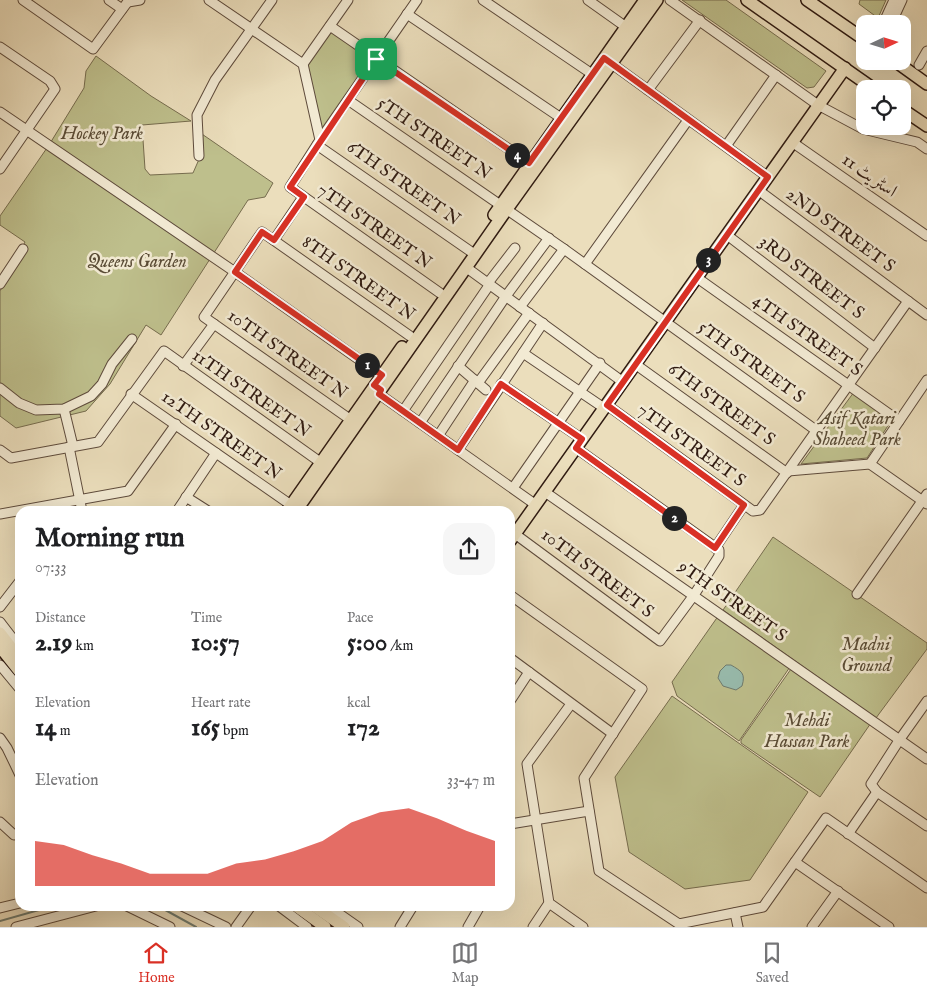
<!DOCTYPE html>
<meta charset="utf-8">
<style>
:root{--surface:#fff;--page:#f6f6f6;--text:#202124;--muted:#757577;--line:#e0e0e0;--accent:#d93025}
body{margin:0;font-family:"IM FELL English",Amiri,serif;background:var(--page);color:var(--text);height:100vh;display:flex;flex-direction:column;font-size:19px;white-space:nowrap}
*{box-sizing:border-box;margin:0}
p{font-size:16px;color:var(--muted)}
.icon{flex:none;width:28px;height:28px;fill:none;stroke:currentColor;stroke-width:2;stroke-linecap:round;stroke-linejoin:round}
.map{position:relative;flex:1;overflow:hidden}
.sheet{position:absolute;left:15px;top:506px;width:500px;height:405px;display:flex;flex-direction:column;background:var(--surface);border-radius:15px;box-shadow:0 5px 20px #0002}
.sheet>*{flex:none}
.needle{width:32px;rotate:86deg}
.controls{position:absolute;left:856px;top:15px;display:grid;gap:10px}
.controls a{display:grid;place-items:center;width:55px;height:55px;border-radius:10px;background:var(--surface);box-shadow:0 5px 20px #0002;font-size:25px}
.pin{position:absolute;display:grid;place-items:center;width:42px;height:42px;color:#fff;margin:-21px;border-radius:10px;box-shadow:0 2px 8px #0006}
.km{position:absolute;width:25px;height:25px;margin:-12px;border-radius:50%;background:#222;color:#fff;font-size:14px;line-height:25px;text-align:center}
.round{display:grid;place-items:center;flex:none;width:52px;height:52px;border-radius:15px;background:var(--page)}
.overview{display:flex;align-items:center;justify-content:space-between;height:85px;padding:0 20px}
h1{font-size:28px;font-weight:800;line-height:38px}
.figures{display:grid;grid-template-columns:repeat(3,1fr);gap:8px;height:85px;padding:5px 20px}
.figures div{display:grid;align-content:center}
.figures b{font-size:25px;font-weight:800}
.figures small{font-size:14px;font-weight:400}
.figures p{font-size:14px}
.chart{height:140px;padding:10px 20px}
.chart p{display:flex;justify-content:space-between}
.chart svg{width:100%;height:90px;margin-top:5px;fill:var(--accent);opacity:.7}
.dock{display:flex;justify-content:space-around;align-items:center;height:70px;border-top:1px solid var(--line);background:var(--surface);font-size:14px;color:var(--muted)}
.dock a{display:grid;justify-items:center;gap:2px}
.dock .current{color:var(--accent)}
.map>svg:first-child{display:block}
.green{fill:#bebf8c;stroke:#766c4e}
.water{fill:#98bcae;stroke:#6e7b6f}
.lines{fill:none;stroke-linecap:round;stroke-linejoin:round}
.stream{stroke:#6e7b6f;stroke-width:2}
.minor-casing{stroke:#5e4b3c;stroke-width:11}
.major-casing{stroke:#2f1a11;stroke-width:14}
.minor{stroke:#f2ead3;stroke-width:9}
.major{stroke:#ebdebc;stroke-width:11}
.route-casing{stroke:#fff;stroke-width:10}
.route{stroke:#d93025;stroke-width:6}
.labels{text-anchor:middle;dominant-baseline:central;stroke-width:5;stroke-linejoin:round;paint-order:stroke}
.park-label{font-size:18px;font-style:italic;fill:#5a4c36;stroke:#f2ead3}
.street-label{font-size:18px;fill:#2f1a11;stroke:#f2ead3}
</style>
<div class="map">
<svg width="927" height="927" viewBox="0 0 927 927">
<rect width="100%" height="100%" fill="#ebdebc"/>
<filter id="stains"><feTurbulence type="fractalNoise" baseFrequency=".004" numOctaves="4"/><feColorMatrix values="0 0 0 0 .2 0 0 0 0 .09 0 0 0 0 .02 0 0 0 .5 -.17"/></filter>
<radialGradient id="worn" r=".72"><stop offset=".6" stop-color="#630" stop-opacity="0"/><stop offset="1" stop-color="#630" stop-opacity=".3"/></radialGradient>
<g class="green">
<polygon points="682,0 726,0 826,71 814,87 807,88"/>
<polygon points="860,0 886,0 878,18 859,4"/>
<polygon points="330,26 376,59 320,140 303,64"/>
<polygon points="96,56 151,96 191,121 142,125 145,169 150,175 193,173 200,157 199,132 273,183 265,197 248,200 161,335 146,325 110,384 86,411 16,428 0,416 0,291 25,242 0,225 0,216 49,145 84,88 86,71"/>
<polygon points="854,392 891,421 867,458 801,464"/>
<polygon points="773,537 927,643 927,649 876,718 723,610"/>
<polygon points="721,612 792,664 739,741 677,696 672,682"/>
<polygon points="791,669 873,720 820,797 741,743 741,740"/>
<polygon points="672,696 808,792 750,880 685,889 629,852 615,777"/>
</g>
<path class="water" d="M726,665H731C741,671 746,673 742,686L736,690L723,686L718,678L720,671Z"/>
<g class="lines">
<g class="stream">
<polyline points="158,906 196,927"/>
<polyline points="0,921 53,906"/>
</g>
<defs>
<g id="minor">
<polyline points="23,0 93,49 129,0"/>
<polyline points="109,0 122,9"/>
<polyline points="209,0 303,64 320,140"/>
<polyline points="417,0 320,140 290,187 440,293"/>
<polyline points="483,0 592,74"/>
<polyline points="588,0 626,27"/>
<polyline points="670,0 818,105 863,129 917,142 927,149"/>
<polyline points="128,2 140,0"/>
<polyline points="407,14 561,118"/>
<polyline points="883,24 894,0"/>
<polyline points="891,24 902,0"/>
<polyline points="330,26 529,163"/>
<polyline points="0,47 50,81 55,89 0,169"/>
<polyline points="608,61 768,177"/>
<polyline points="303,64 348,0"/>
<polyline points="919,65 927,51"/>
<polyline points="648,90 700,20"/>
<polyline points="348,100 564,249 817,431"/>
<polyline points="0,112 235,272 381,375"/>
<polyline points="792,142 927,236"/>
<polyline points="317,145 470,251"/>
<polyline points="726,146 776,75"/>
<polyline points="199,156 197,115 215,80 272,0"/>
<polyline points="758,190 927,315"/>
<polyline points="727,235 875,348"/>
<polyline points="274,240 303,197"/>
<polyline points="585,264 688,120"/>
<polyline points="467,268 623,382"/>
<polyline points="696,277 899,421"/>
<polyline points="488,283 515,248"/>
<polyline points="0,284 23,249"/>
<polyline points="520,307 564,249"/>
<polyline points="523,353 604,408"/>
<polyline points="635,364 787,473"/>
<polyline points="183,366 214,324"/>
<polyline points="458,366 486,390"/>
<polyline points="478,383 529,313"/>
<polyline points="501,384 582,439"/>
<polyline points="0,388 19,403 36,410 64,409 91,396 102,384 112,364 132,339"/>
<polyline points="131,394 291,505"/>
<polyline points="379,394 536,505"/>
<polyline points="607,405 753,511 760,510 908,301"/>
<polyline points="64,409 73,446"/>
<polyline points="403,411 490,284"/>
<polyline points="351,420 204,317 262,232 410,336"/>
<polyline points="420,423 506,296 549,238"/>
<polyline points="438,436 475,380"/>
<polyline points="69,447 82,511"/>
<polyline points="0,450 11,458 98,442 164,351 320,462"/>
<polyline points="458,450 543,323"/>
<polyline points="870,464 927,380"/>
<polyline points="788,471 870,464 927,504"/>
<polyline points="513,488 600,363"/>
<polyline points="545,492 927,759"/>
<polyline points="186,497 208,511"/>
<polyline points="177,511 216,453"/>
<polyline points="0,514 128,491 176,424"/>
<polyline points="515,534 660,641 694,595 719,556 719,550 576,448"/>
<polyline points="715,548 744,505"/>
<polyline points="857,594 927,494"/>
<polyline points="510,595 642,689 584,778 599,871 679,924 763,907 826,818 927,888"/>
<polyline points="0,607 20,581"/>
<polyline points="0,622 20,648"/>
<polyline points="510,658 613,734"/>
<polyline points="0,665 20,689"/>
<polyline points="510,701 529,672"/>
<polyline points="927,701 900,739 871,784 877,792 927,826"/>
<polyline points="571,704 527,764 549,903 583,927"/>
<polyline points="0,738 7,748 20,775"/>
<polyline points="0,822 14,835"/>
<polyline points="510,824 589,811"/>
<polyline points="848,834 877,792"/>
<polyline points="795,862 889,927"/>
<polyline points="127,906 170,927"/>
<polyline points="182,906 226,927"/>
<polyline points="279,906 307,927"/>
<polyline points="328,906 358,927"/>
<polyline points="0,908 20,903"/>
<polyline points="735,913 738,927"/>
<polyline points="16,927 96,906"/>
<polyline points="236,927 251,906"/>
<polyline points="400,927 413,906"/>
<polyline points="468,927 480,906"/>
<polyline points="533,927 549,903"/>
<polyline points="812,927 838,891"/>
</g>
<g id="major">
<polyline points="747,0 874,89"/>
<polyline points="807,0 865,40"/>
<polyline points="895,61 927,84"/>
<polyline points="902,109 927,126"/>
<polyline points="494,215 645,0"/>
<polyline points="287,511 402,347"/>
<polyline points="296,511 507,209 657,0"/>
<polyline points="510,541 845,68"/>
<polyline points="0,633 20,659"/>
<polyline points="0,647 20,672"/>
<polyline points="296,906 325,927"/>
<polyline points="314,906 344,927"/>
</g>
</defs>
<use href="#minor" class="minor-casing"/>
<use href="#major" class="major-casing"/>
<use href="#minor" class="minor"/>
<use href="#major" class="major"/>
</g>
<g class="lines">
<defs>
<polygon id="route" points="604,58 768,177 607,405 744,505 715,548 576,448 582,439 501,384 458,450 379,394 381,390 374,385 382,375 235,272 262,232 274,240 304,197 290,187 376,59 529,163"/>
</defs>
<use href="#route" class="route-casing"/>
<use href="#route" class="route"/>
</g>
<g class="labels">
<g class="park-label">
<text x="102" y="134">Hockey Park</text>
<text x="137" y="262">Queens Garden</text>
<text x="857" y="419">Asif Katari<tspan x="857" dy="21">Shaheed Park</tspan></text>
<text x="866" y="645">Madni<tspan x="866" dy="21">Ground</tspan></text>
<text x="807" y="721">Mehdi<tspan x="807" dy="21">Hassan Park</tspan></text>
</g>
<g class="street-label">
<text transform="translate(434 139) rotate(34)">5TH STREET N</text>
<text transform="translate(869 176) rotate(35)">اسٹریٹ 11</text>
<text transform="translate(403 184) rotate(35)">6TH STREET N</text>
<text transform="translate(374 227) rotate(35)">7TH STREET N</text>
<text transform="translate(840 231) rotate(36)">2ND STREET S</text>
<text transform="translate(811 278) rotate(37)">3RD STREET S</text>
<text transform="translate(358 279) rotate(35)">8TH STREET N</text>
<text transform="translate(807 336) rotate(35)">4TH STREET S</text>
<text transform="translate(287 355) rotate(35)">10TH STREET N</text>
<text transform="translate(751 363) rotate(36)">5TH STREET S</text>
<text transform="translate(251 394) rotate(35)">11TH STREET N</text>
<text transform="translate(721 405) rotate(36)">6TH STREET S</text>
<text transform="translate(221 436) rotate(35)">12TH STREET N</text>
<text transform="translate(691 446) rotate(36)">7TH STREET S</text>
<text transform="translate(597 574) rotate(37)">10TH STREET S</text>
<text transform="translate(732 602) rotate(35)">9TH STREET S</text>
</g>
</g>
<rect width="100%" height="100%" filter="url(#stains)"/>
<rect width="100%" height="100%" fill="url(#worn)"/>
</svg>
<div class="controls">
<a><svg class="needle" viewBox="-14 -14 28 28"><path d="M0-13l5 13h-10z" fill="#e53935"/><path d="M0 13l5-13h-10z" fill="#757577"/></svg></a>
<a><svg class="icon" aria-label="locate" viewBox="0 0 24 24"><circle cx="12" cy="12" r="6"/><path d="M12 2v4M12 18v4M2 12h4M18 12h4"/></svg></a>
</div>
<div class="pin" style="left:376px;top:59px;background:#1e9e55"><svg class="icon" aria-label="arrive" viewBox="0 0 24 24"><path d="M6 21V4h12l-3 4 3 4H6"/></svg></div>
<b class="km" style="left:367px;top:365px">1</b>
<b class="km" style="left:674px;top:518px">2</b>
<b class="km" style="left:708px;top:260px">3</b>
<b class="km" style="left:517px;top:155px">4</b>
<section class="sheet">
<div class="overview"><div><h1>Morning run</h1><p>07:33</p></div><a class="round"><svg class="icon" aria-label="share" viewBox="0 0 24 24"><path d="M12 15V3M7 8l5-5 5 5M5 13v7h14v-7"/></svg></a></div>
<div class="figures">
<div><p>Distance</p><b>2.19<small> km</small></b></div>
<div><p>Time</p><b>10:57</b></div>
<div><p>Pace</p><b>5:00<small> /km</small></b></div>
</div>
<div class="figures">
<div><p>Elevation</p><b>14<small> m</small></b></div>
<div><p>Heart rate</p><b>165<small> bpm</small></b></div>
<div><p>kcal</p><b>172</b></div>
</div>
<div class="chart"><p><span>Elevation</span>33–47 m</p>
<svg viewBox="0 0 160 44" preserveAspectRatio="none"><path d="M0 44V22L10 24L20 29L30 33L40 38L50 38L60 38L70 33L80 31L90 27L100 22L110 13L120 8L130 6L140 11L150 17L160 22V44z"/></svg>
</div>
</section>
</div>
<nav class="dock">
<a class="current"><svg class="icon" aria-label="home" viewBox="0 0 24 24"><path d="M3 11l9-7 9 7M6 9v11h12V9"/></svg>Home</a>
<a><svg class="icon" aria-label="map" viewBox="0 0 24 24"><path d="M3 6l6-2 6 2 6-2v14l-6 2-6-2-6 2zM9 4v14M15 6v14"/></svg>Map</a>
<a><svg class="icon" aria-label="saved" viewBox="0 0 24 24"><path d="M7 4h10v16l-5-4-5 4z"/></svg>Saved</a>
</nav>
